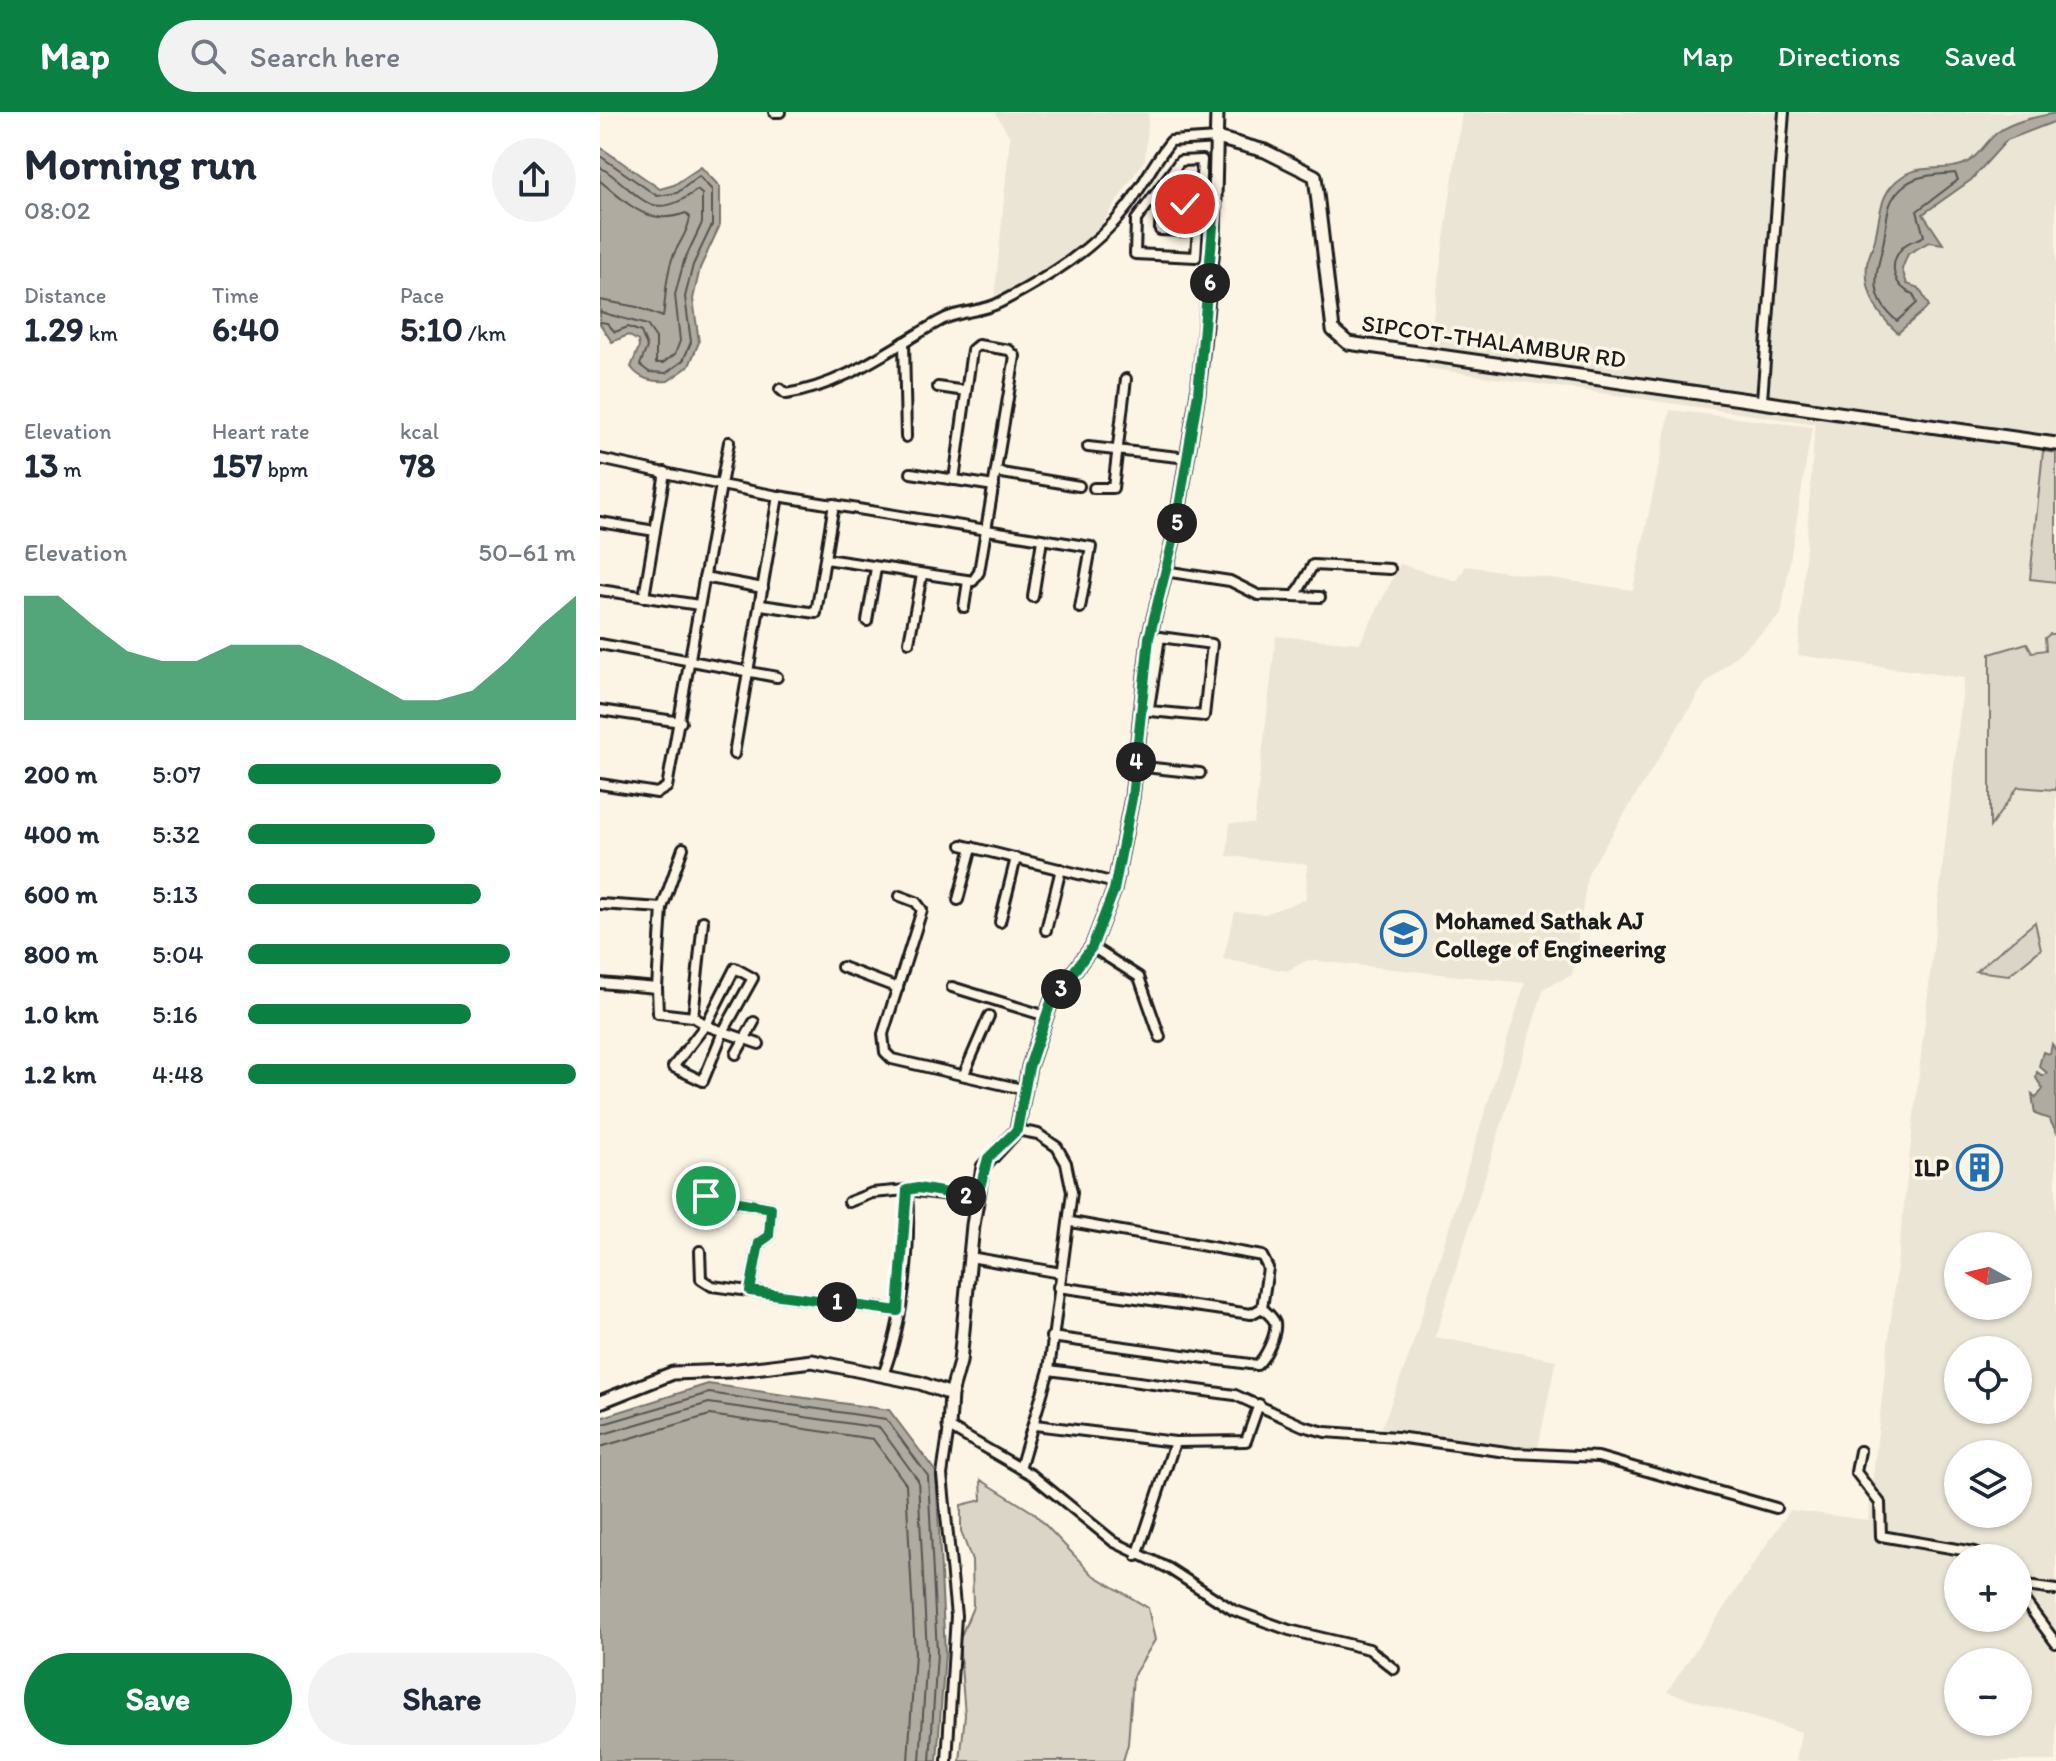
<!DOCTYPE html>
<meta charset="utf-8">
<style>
:root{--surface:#fff;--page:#f2f2f3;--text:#1f2937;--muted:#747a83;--accent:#0b8043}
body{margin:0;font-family:Itim,sans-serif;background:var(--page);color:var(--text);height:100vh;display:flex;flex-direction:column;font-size:30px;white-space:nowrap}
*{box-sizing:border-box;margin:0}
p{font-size:26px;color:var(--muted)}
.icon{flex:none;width:44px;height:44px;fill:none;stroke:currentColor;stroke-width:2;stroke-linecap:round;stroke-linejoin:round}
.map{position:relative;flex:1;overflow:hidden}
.panel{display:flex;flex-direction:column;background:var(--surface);width:600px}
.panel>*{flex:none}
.needle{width:52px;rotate:278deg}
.buttons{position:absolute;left:1344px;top:1120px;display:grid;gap:16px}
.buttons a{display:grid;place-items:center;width:88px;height:88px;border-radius:50%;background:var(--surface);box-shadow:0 2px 6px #0004;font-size:40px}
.pin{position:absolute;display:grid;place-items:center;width:68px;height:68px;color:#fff;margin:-34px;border:4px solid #fff;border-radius:50%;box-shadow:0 2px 8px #0007}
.km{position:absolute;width:40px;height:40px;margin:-20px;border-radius:50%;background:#222;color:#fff;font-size:22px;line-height:40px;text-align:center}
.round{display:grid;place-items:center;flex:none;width:84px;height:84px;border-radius:42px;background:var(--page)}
.summary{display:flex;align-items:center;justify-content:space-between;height:136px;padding:0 24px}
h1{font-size:44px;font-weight:700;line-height:60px}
.metrics{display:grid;grid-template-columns:repeat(3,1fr);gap:12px;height:136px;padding:8px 24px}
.metrics div{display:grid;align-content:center}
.metrics b{font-size:34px;font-weight:700}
.metrics small{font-size:22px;font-weight:400}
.metrics p{font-size:22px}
.chart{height:224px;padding:16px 24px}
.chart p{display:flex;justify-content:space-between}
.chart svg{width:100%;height:144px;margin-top:8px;fill:var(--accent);opacity:.7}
.primary-button{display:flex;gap:16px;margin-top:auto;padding:16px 24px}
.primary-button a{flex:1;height:92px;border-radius:48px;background:var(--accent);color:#fff;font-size:32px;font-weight:700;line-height:92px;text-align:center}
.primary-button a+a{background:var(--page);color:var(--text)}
ul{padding:0 24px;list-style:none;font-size:26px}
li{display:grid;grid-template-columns:128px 96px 1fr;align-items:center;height:60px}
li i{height:20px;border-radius:10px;background:var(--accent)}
header{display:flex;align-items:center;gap:48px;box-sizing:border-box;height:112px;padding:0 40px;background:var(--accent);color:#fff}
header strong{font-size:38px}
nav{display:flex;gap:44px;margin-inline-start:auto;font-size:28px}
.search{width:560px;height:72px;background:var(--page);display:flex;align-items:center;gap:20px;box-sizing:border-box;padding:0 28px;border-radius:44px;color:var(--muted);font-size:30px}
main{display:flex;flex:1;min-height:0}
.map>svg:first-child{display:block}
.built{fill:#ebe5d6;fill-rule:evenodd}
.green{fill:#dbd5c8;stroke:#7c7872;stroke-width:2}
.water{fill:#b0aba1;stroke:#75726c;stroke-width:2}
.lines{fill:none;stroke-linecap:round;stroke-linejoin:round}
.shore{stroke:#575551;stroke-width:2}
.street-casing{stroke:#1c1c1c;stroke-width:14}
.secondary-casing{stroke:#1c1c1c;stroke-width:17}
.street{stroke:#fcf5e5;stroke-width:8}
.secondary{stroke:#fcf5e5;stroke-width:11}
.route-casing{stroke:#fff;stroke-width:16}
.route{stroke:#0b8043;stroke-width:10}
.labels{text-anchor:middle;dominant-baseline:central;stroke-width:7;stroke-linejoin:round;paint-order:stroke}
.street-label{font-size:24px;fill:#1c1c1c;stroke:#fcf5e5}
.poi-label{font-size:24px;font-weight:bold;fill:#1c1c1c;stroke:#fcf5e5;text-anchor:start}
</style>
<header>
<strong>Map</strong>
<div class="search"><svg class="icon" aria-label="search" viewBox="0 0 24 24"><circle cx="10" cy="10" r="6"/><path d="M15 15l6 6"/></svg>Search here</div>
<nav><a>Map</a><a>Directions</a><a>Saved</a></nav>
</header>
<main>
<section class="panel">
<div class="summary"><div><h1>Morning run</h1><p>08:02</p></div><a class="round"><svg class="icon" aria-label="share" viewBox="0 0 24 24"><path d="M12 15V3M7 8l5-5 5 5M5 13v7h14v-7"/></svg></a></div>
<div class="metrics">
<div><p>Distance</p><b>1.29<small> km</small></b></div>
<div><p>Time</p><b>6:40</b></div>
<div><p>Pace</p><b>5:10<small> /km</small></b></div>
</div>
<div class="metrics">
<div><p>Elevation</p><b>13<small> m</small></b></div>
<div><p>Heart rate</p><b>157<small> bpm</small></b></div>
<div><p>kcal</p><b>78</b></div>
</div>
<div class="chart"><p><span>Elevation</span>50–61 m</p>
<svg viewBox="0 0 160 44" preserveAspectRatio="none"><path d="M0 44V6L10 6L20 15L30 23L40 26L50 26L60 21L70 21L80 21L90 26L100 32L110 38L120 38L130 35L140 26L150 15L160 6V44z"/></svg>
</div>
<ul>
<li><b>200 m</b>5:07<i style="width:77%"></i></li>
<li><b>400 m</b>5:32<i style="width:57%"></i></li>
<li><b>600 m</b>5:13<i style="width:71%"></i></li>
<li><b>800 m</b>5:04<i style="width:80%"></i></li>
<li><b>1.0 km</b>5:16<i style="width:68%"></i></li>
<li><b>1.2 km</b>4:48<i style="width:100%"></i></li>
</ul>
<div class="primary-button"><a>Save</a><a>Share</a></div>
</section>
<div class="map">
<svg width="1456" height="1649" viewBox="0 0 1456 1649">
<rect width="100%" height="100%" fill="#fcf5e5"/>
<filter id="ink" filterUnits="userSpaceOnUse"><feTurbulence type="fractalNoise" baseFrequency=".0125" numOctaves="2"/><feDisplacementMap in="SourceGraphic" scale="16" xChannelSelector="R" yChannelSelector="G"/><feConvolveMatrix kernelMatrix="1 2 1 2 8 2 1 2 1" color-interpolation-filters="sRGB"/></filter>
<g filter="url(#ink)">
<g class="built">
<polygon points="395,0 549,0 545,47 494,124 394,191 410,25"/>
<path d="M862,0H1456V1649H1196L1201,1620L1067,1580L1190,1398L1268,1408L1364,566L1198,543L1215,312L826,256ZM1358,1134H1418V1194H1358ZM1358,1238H1418V1298H1358ZM1358,1342H1418V1402H1358ZM1358,1446H1418V1506H1358ZM1358,1550H1418V1610H1358Z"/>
<polygon points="1070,298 1212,315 1181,503 1104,573 988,761 972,863 944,876 835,1225 956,1248 938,1336 780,1320 810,1241 925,871 708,848 687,859 623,847 635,800 665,802 706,787 707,752 627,744 630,711 654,712 676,524 760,531 800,452 857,469 866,454 1033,478"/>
</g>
<g class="green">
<polygon points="1443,339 1456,341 1456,470 1430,467"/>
<polygon points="1450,522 1456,522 1456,678 1418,675 1390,715 1390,542 1427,531 1432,540 1446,538 1445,526"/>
<polygon points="1435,810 1441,837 1409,863 1376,859"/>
<polygon points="381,1368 434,1401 492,1462 548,1496 555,1528 533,1564 528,1632 523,1649 360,1649 365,1603 359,1529 373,1495 372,1449 361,1419 361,1393 382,1388"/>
</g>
<g class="water">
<path d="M1456,1V9L1407,28L1371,68L1323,102L1343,132L1329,130L1308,142L1302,157L1307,172L1319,176L1329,194L1298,221C1278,203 1264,180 1267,152C1269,142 1275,132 1276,122C1281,99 1280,79 1303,64C1322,51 1349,61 1368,50C1380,43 1387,28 1398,20C1415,8 1437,5 1456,1Z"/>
<path d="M0,35L60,77L74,73L101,55L120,75V113L100,156L93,187L99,230L89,254L68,269C53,270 40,268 31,255L39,235L38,229L28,223L12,230L0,212Z"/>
<polygon points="1452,932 1456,939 1456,1019 1449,1007 1435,1002 1432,982 1436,986 1443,977 1436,966 1437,960 1443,964 1447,961 1439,954 1443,940 1450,942"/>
<polygon points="108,1272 289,1298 336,1360 345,1541 337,1649 0,1649 0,1306"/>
</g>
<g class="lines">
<g class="shore">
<polyline points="0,44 57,84 77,81 99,64 112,78 112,113 93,153 85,185 91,230 83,249 66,261 49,260 40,253 47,235 41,220 28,215 15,220 7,211 0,210"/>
<path d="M0,55C40,79 48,115 97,78L102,82V111L84,149L75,183L80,229L75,242L63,251H56V226L47,213L0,200"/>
<path d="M1355,61L1358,68L1317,99L1324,124C1317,129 1308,128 1302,136C1287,153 1294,175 1313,182L1317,191L1297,209C1263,181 1280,155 1285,122C1287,101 1288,85 1306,72C1320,62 1339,63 1355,61Z"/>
<path d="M0,69C29,92 47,115 86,101L90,105C88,122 77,132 72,147C65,167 66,186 63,205L37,195L0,188"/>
<polyline points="0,1313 109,1281 286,1307 328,1364 337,1541 330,1649"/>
<polyline points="0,1323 109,1291 280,1316 318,1368 327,1541 320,1649"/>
<polyline points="0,1335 110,1303 273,1327 306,1372 315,1541 308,1649"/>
</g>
<defs>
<g id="street">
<polyline points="174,0 180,0"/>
<polygon points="602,48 596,145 535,142 536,108 580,49"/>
<polyline points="585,92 585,87 561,86 560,118 584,119 585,92 615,93"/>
<polyline points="304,230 306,325"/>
<polyline points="338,275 366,279"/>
<path d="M180,277L186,282C244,273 288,238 338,210C358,198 381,201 401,190C447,166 495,137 527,95C543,74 554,49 571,29L617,26"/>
<polyline points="1162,288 1184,0"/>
<polyline points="129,330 121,373 178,384"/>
<polyline points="488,335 588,346"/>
<polyline points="0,347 121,373 67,675 57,681 0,672"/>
<polyline points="396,360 479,374"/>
<polyline points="311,361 394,374"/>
<polyline points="494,376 513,376 526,267"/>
<polyline points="0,410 55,419"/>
<polyline points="226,447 373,469 379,460 415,244 409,238 378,233 372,238 354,368"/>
<polyline points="564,459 630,469 658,483 720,485"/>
<polyline points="104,465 163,476"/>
<polyline points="0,478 99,493"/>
<polyline points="696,483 713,453 790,457"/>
<polyline points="44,485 65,360"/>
<polyline points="433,485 442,428"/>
<polyline points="161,493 216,501 234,392"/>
<polyline points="364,495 368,469"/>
<polyline points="267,509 276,456"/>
<polyline points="309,530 322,463"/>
<polyline points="0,532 177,565"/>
<polyline points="542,591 549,596 560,525 612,532 604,604 550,599 549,596"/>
<polyline points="0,598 81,610"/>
<polyline points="134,642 178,384 491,435 480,496"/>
<polyline points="535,654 600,661"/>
<polyline points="362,733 515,771"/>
<polyline points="300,784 316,790 322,798 283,922 285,940 292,947 426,978"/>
<polyline points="358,788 372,735"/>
<polyline points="0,792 62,796"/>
<polyline points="400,810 416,746"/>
<polyline points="446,818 461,757"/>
<polyline points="492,835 539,865 560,925"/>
<polyline points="242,855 298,876"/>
<polygon points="135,856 153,866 123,920 103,969 73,955 107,911"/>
<polyline points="0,871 57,876 62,796 83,736"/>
<polyline points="352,875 446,904"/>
<polyline points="57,876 58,901 93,905 103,809"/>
<polyline points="93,905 110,915 159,932"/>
<polyline points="136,942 154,910"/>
<polyline points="364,962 389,904"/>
<polyline points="417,1018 438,1022 457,1035 466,1051 472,1080 449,1258 420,1356"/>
<polyline points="106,1084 171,1096 169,1124 159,1131 150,1179"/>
<polyline points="249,1090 272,1081 307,1078"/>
<polyline points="100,1139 101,1167 112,1174 298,1199"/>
<polyline points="370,1145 461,1161"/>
<polyline points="458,1175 651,1202 662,1196 668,1156 662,1144 471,1110"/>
<path d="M451,1225L657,1253C665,1246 677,1223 675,1211C673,1205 666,1200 662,1196"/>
<polyline points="449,1258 635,1283 703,1314 725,1320 797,1325 914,1341 998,1345 1176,1396"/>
<path d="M283,1263C304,1208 311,1136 307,1078L377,1086"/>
<polyline points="435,1313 575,1330"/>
<polyline points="1260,1339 1256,1360 1280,1391 1281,1424 1374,1440 1381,1446"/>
<polyline points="537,1444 575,1330 646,1329 659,1292"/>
<polyline points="1418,1473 1456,1478"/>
<polyline points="1418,1480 1456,1531"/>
<polyline points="347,1649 356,1504 342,1363 349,1315 432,1363 514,1430 568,1456 633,1498 689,1518 769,1537 794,1557"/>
</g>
<g id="secondary">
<polyline points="617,26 665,39 715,64 733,218 748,231 1456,332"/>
<polyline points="0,1290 73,1261 130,1259 212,1249 320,1271 351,1282 360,1250 373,1113 383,1055 417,1018 429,955 451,890 492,835 514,778 532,686 549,526 574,425 598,281 614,127 617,0"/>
<polyline points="349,1315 351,1282"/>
</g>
</defs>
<use href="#street" class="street-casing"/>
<use href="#secondary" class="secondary-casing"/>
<use href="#street" class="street"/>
<use href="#secondary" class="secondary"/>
</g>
</g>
<g class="lines" filter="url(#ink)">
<defs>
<polyline id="route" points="106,1084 171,1096 169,1124 159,1131 150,1179 298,1199 307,1078 318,1076 377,1086 388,1046 417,1018 429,955 451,890 492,835 514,778 532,686 549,526 574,425 598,281 615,93 585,92"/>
</defs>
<use href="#route" class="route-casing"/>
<use href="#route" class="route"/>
</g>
<defs>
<symbol id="university-ring" viewBox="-11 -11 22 22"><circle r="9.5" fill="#fcf5e5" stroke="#1f6fb2" stroke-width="1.5"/><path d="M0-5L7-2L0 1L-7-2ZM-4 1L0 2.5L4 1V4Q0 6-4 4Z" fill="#1f6fb2"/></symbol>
<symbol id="building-ring" viewBox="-11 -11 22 22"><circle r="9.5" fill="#fcf5e5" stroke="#1f6fb2" stroke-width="1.5"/><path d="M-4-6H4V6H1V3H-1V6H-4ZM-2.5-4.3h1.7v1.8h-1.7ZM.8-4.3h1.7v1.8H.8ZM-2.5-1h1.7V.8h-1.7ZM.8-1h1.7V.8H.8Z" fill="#1f6fb2"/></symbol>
</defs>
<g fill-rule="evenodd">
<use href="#university-ring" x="778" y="796" width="51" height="51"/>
<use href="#building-ring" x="1354" y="1030" width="51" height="51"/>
</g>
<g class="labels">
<g class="street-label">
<text transform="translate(894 229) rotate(8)">SIPCOT-THALAMBUR RD</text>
</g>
<g class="poi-label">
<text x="835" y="808">Mohamed Sathak AJ<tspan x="835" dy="28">College of Engineering</tspan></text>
<text x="1349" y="1055" text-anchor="end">ILP</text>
</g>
</g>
</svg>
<div class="buttons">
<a><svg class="needle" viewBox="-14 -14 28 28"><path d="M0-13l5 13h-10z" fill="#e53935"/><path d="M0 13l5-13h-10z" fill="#747a83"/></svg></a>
<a><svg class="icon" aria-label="locate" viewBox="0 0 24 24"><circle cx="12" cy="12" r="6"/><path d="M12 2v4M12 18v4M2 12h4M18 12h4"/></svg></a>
<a><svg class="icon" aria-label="layers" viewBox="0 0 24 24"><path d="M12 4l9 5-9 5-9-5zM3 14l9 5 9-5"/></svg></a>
<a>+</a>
<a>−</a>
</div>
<div class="pin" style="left:106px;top:1084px;background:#1e9e55"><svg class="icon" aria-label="arrive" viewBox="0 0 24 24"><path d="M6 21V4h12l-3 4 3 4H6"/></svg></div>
<div class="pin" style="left:585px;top:92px;background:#d93025"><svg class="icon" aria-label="check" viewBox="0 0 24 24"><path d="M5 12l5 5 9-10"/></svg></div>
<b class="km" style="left:237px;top:1190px">1</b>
<b class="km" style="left:366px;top:1084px">2</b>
<b class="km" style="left:461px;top:877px">3</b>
<b class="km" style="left:536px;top:650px">4</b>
<b class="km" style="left:577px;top:411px">5</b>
<b class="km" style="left:610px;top:171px">6</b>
</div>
</main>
